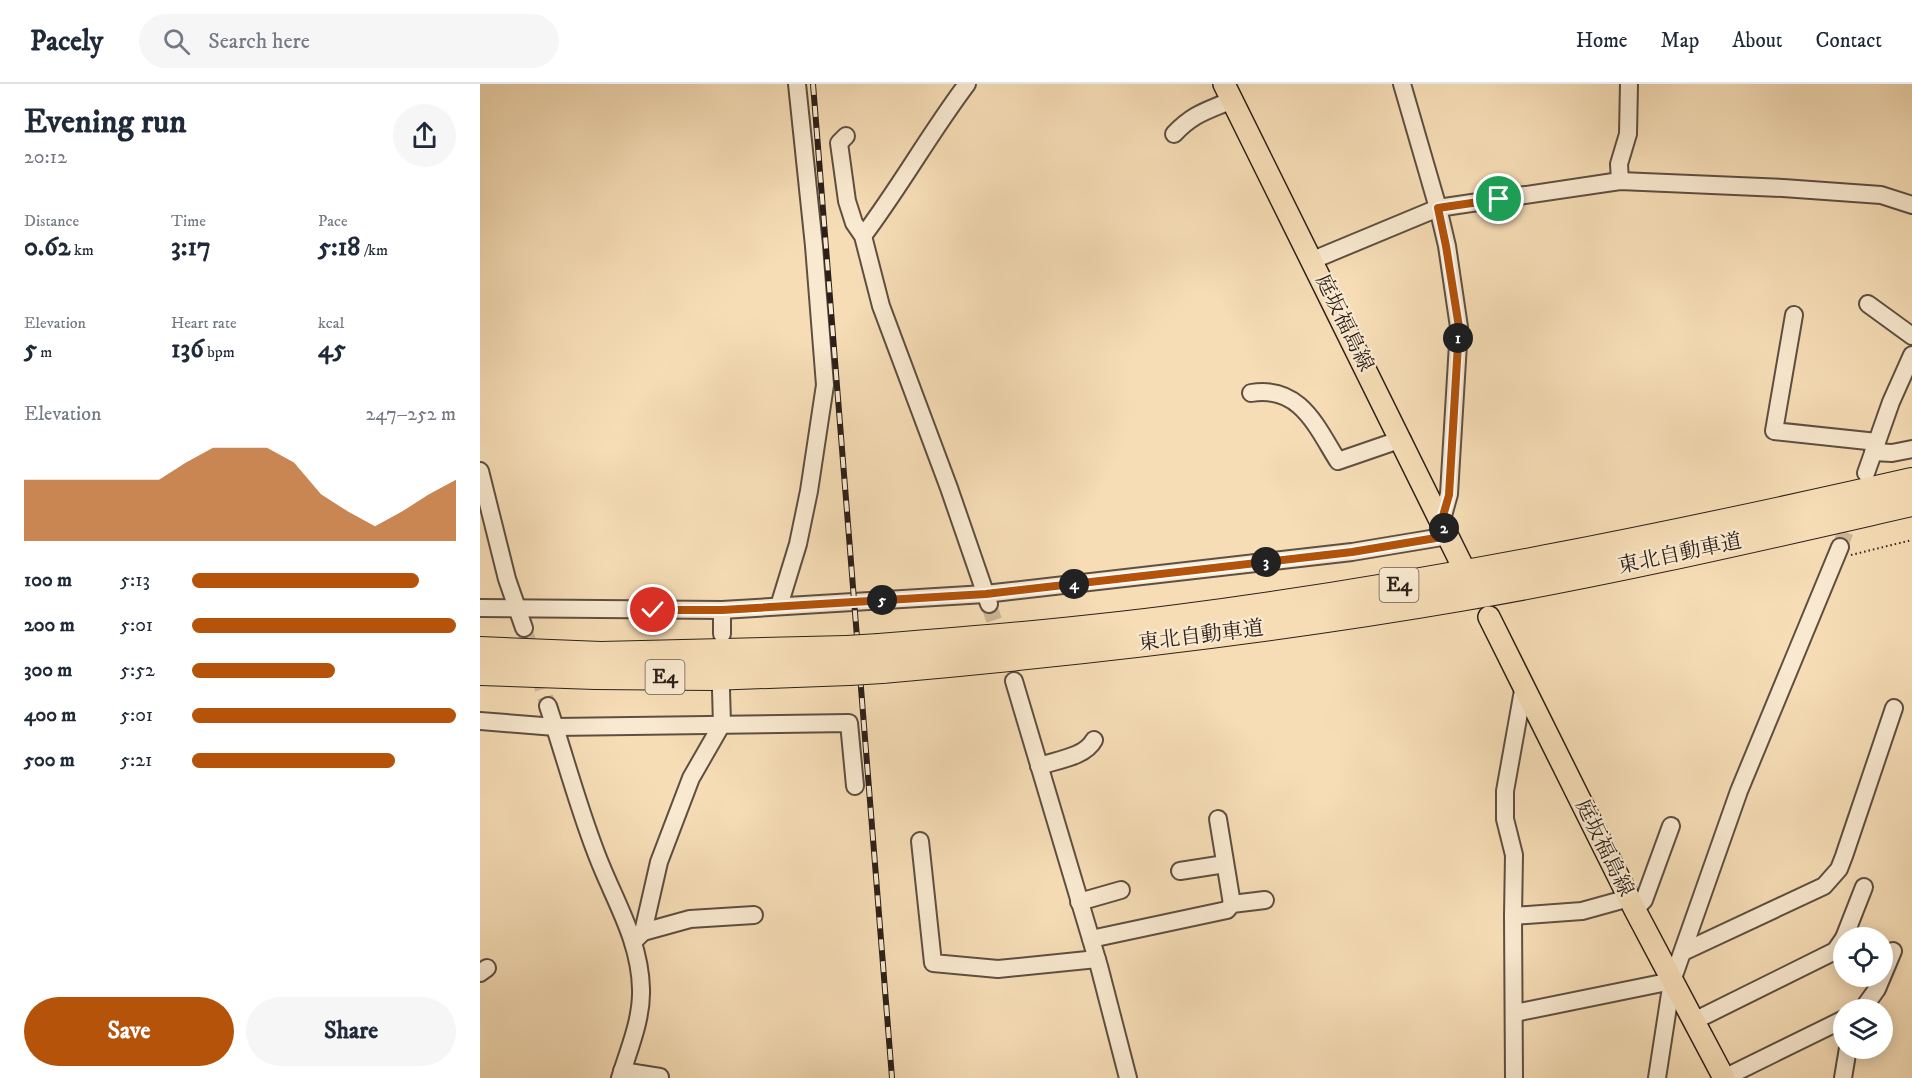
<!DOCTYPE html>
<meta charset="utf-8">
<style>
:root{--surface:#fff;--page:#f6f6f7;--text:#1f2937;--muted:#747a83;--line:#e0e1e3;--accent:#b45309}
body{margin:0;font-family:"IM FELL DW Pica","Noto Serif JP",serif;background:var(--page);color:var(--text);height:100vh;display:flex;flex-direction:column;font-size:22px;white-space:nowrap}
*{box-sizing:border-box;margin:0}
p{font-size:20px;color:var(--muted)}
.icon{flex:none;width:33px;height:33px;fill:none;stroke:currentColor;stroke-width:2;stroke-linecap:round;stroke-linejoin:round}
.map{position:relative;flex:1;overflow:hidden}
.panel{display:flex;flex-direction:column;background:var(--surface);width:480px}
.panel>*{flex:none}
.tools{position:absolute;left:1353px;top:843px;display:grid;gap:12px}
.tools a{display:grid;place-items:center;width:60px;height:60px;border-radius:50%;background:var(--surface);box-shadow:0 3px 15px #0003;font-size:30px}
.pin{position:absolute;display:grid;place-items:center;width:51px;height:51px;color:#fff;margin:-26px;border:3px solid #fff;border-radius:50%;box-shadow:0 2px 6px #0007}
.km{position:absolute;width:30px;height:30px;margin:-15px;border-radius:50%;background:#222;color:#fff;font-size:16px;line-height:30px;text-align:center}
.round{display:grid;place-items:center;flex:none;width:63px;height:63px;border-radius:32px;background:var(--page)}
.overview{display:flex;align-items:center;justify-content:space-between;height:102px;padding:0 24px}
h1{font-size:33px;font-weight:800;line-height:45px}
.metrics{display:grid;grid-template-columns:repeat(3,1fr);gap:9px;height:102px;padding:6px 24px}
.metrics div{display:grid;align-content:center}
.metrics b{font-size:26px;font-weight:800}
.metrics small{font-size:16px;font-weight:400}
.metrics p{font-size:16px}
.chart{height:168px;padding:12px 24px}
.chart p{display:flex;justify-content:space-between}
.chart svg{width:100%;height:108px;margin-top:6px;fill:var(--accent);opacity:.7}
.action{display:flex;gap:12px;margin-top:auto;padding:12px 24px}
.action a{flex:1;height:69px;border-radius:36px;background:var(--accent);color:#fff;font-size:24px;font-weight:800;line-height:69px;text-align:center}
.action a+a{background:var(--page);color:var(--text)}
ul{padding:0 24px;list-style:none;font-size:20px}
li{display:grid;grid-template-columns:96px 72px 1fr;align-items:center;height:45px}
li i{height:15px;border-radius:8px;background:var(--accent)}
header{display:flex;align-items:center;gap:36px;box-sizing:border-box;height:84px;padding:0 30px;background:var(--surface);border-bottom:2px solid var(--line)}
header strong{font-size:28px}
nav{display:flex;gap:33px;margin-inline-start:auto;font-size:21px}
.search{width:420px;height:54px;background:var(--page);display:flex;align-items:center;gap:15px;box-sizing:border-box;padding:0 21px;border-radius:33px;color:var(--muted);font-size:22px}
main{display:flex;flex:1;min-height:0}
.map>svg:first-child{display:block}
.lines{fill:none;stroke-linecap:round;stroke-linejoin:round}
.minor-tunnel{stroke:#ceb797;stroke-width:16;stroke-dasharray:16 8;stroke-linecap:butt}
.minor-casing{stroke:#5e4f41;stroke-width:20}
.major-casing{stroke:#2c201a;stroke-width:24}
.highway-casing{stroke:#2c201a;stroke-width:28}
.path{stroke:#2c201a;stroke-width:2;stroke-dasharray:1.5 3;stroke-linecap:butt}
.minor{stroke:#f9e9d0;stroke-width:16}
.major{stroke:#f6ddb6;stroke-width:21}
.highway{stroke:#f6ddb6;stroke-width:26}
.rail-casing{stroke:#2c201a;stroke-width:6}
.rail{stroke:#f9e9d0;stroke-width:4;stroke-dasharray:11;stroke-linecap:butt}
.highway-bridge-casing{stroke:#2c201a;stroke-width:28;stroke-linecap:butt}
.highway-bridge{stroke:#f6ddb6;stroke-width:26}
.route-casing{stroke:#fff;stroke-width:12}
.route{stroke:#b45309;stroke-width:8}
.labels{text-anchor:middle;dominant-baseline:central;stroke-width:4.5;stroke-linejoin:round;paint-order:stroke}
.shield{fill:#f9e9d0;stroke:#6a5c51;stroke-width:1.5}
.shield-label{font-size:20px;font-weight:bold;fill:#2c201a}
.street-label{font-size:21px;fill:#2c201a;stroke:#f9e9d0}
</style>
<header>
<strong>Pacely</strong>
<div class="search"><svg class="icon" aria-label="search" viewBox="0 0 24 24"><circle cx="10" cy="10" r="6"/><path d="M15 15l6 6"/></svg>Search here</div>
<nav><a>Home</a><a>Map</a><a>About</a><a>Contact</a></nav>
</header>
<main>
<section class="panel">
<div class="overview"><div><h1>Evening run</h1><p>20:12</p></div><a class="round"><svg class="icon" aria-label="share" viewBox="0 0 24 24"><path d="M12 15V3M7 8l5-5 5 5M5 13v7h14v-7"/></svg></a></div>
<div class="metrics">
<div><p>Distance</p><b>0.62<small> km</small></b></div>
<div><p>Time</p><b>3:17</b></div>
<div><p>Pace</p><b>5:18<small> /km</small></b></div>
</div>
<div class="metrics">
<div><p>Elevation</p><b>5<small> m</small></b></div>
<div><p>Heart rate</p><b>136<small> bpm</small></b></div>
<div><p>kcal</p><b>45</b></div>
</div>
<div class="chart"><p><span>Elevation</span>247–252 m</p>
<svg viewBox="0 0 160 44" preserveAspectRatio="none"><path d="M0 44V19L10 19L20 19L30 19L40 19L50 19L60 12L70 6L80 6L90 6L100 12L110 25L120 32L130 38L140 32L150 25L160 19V44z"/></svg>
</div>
<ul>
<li><b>100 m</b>5:13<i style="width:86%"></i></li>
<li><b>200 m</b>5:01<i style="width:100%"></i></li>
<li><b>300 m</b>5:52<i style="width:54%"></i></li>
<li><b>400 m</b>5:01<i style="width:100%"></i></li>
<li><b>500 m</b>5:21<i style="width:77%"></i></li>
</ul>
<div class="action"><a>Save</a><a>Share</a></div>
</section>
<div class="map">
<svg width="1432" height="994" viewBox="0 0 1432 994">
<rect width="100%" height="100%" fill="#f6ddb6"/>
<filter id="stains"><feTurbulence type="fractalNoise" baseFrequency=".00333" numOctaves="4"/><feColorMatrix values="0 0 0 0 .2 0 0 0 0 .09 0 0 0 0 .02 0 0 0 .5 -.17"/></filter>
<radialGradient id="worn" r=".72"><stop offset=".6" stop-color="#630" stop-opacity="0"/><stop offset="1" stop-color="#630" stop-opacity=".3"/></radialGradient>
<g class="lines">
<g class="minor-tunnel">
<polyline points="1360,463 1373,427"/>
<polyline points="509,521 534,597"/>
<polyline points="44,544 68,622"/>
</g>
<defs>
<g id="minor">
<polyline points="922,0 958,124 967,162 979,243 969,410 961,439"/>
<path d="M694,50C714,29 727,27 752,16"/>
<polyline points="366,52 359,59 367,117 374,139 383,152 401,222 469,404 509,520"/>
<polyline points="1140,97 1139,80 1148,50 1149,0"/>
<path d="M383,152C420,103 450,49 487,0"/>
<polyline points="833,176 958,124 1140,97 1303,104 1401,111 1432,121"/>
<polyline points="1388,220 1432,252"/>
<polyline points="1314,231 1294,347 1397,358"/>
<path d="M771,309C820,301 836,342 858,377L922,355"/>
<polyline points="1393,368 1412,369 1432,365"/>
<polyline points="0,387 27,495 44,544"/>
<polyline points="1386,389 1411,318 1432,271"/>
<polyline points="299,522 318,460 329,407 345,301 334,162 317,0"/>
<polyline points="0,524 242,526 505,510 872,468 968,452"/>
<polyline points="242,550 242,526"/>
<polyline points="534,597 619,882 648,994"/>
<path d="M68,622C84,670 97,719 115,766C132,813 160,854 161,905C162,935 149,965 140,994"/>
<polyline points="0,637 75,643 369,639 375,702"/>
<path d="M559,682C577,676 605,673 614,656"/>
<polyline points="738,735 752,820"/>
<polyline points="440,757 453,879 518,885 617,875"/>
<polyline points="700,787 745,780"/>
<polyline points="599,818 641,806"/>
<polyline points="1155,826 1164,816 1191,742"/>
<polyline points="1033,832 1102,827 1149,814"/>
<polyline points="163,848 210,835 274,831"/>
<polyline points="1364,854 1384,803"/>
<polyline points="611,855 747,826 752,820 785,816"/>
<polyline points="153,858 163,848 179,778 211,694 242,640 241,606"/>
<polyline points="1203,868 1344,802 1359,785 1364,772 1414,624"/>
<polyline points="0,889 7,884"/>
<polyline points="1382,926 1397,905 1413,867"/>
<polyline points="1035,929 1192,897"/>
<polyline points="1214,937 1355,867 1364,854"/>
<polyline points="142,987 180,993"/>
<polyline points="1034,994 1033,832 1034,771 1025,735 1025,707 1044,601"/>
<polyline points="1177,994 1192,897 1259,707 1360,463"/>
<polyline points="1244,994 1364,935"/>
<polyline points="1363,994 1368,964"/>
</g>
<g id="major">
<polyline points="744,0 981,479"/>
<polyline points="1009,533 1155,826 1244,994"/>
</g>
<g id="highway">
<path d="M399,563C499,555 598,547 698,534C945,502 1189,452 1432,397"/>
<polyline points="0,566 121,571 367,565"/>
<path d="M402,586C595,569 788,547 980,514C1132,488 1282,453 1432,419"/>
<polyline points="0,588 115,592 231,593 369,588"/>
</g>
</defs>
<use href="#minor" class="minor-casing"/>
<use href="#major" class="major-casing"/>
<use href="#highway" class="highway-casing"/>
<polyline class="path" points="1371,471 1432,456"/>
<use href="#minor" class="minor"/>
<use href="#major" class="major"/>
<use href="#highway" class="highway"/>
<defs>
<polyline id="rail" points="333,0 412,994"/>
</defs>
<use href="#rail" class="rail-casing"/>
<use href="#rail" class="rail"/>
<defs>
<g id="highway-bridge">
<polyline points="367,565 399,563"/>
<polyline points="369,588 402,586"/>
</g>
</defs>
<use href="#highway-bridge" class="highway-bridge-casing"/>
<use href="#highway-bridge" class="highway-bridge"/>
</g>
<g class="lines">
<defs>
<polyline id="route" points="173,526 242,526 506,510 872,468 968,452 961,439 969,411 979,243 966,162 958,124 1019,115"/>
</defs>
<use href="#route" class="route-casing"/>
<use href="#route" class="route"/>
</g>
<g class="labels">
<g class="shield">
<rect x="899.5" y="484" width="39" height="34" rx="4.5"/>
<rect x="165.5" y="576" width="39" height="34" rx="4.5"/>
</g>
<g class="shield-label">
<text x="919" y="501">E4</text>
<text x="185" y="593">E4</text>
</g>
<g class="street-label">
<text transform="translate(864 239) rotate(64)">庭坂福島線</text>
<text transform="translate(1200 470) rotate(-12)">東北自動車道</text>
<text transform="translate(721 552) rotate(-7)">東北自動車道</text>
<text transform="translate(1124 764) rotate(64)">庭坂福島線</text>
</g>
</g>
<rect width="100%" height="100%" filter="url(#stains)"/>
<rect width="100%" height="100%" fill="url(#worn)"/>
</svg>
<div class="tools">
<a><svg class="icon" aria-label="locate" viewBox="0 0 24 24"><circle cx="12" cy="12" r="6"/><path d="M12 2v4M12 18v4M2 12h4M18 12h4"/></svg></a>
<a><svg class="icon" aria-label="layers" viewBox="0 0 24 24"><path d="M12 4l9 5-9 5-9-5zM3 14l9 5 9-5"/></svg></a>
</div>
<div class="pin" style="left:1019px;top:115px;background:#1e9e55"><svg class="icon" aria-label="arrive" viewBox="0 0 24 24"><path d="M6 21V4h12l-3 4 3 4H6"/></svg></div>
<div class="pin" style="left:173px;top:526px;background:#d93025"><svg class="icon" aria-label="check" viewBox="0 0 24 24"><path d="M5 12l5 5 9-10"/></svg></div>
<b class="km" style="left:978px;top:254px">1</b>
<b class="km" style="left:964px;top:444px">2</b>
<b class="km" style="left:786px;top:478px">3</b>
<b class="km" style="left:594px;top:500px">4</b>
<b class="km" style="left:402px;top:516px">5</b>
</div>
</main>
